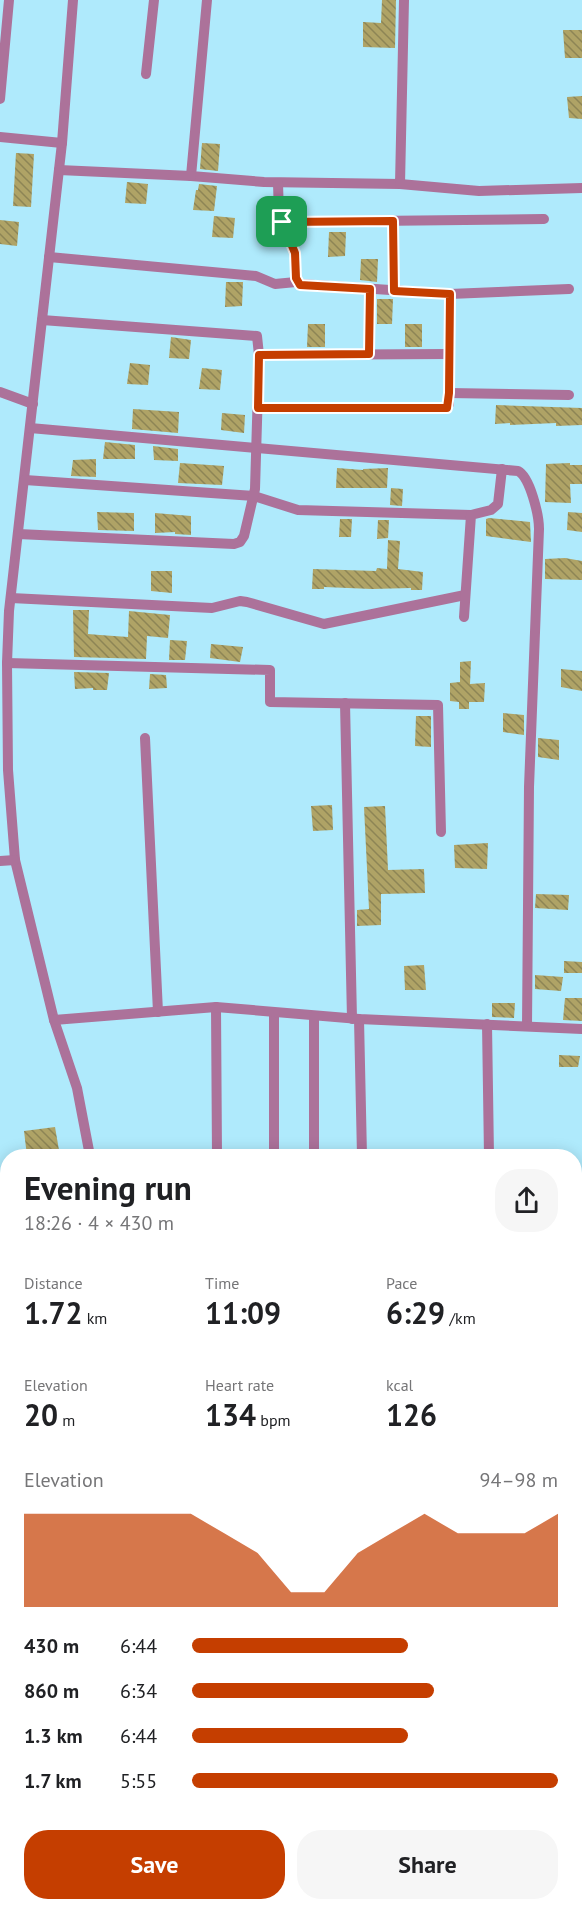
<!DOCTYPE html>
<meta charset="utf-8">
<style>
:root{--surface:#fff;--page:#f6f6f6;--text:#202124;--muted:#757577;--accent:#c53e00}
body{margin:0;font-family:"PT Sans",sans-serif;background:var(--page);color:var(--text);height:100vh;display:flex;flex-direction:column;font-size:22px;white-space:nowrap}
*{box-sizing:border-box;margin:0}
p{font-size:20px;color:var(--muted)}
.icon{flex:none;width:33px;height:33px;fill:none;stroke:currentColor;stroke-width:2;stroke-linecap:round;stroke-linejoin:round}
.map{position:relative;flex:1;overflow:hidden}
.details{position:absolute;left:0px;top:1149px;width:582px;height:762px;display:flex;flex-direction:column;background:var(--surface);border-radius:24px 24px 0 0;box-shadow:0 3px 15px #0003}
.details>*{flex:none}
.pin{position:absolute;display:grid;place-items:center;width:51px;height:51px;color:#fff;margin:-26px;border-radius:12px;box-shadow:0 3px 9px #0006}
.round{display:grid;place-items:center;flex:none;width:63px;height:63px;border-radius:24px;background:var(--page)}
.headline{display:flex;align-items:center;justify-content:space-between;height:102px;padding:0 24px}
h1{font-size:33px;font-weight:700;line-height:45px}
.figures{display:grid;grid-template-columns:repeat(3,1fr);gap:9px;height:102px;padding:6px 24px}
.figures div{display:grid;align-content:center}
.figures b{font-size:30px;font-weight:700}
.figures small{font-size:16px;font-weight:400}
.figures p{font-size:16px}
.chart{height:168px;padding:12px 24px}
.chart p{display:flex;justify-content:space-between}
.chart svg{width:100%;height:108px;margin-top:6px;fill:var(--accent);opacity:.7}
.button{display:flex;gap:12px;margin-top:auto;padding:12px 24px}
.button a{flex:1;height:69px;border-radius:24px;background:var(--accent);color:#fff;font-size:24px;font-weight:700;line-height:69px;text-align:center}
.button a+a{background:var(--page);color:var(--text)}
ul{padding:0 24px;list-style:none;font-size:20px}
li{display:grid;grid-template-columns:96px 72px 1fr;align-items:center;height:45px}
li i{height:15px;border-radius:8px;background:var(--accent)}
.map>svg:first-child{display:block}
.building{fill:url(#building-back-hatch)}
.lines{fill:none;stroke-linecap:round;stroke-linejoin:round}
.street{stroke:#ac729a;stroke-width:10}
.route-casing{stroke:#fff;stroke-width:12}
.route{stroke:#c53e00;stroke-width:8}
</style>
<div class="map">
<svg width="582" height="1911" viewBox="0 0 582 1911">
<defs>
<pattern id="building-back-hatch" width="6" height="6" patternUnits="userSpaceOnUse" patternTransform="scale(1.5)"><rect width="6" height="6" fill="#afa366"/><path d="M-1 5l2 2M0 0l6 6M5-1l2 2" fill="none" stroke="#8d8555"/></pattern>
</defs>
<rect width="100%" height="100%" fill="#afeafc"/>
<g class="building">
<polygon points="382,0 396,0 395,48 363,47 363,22 381,23"/>
<polygon points="563,30 582,30 582,58 565,58"/>
<polygon points="582,96 582,119 569,118 567,97"/>
<polygon points="202,143 220,144 218,171 200,169"/>
<polygon points="16,153 34,154 31,207 13,206"/>
<polygon points="127,182 148,184 146,204 125,203"/>
<polygon points="199,184 217,186 214,211 193,210 196,190 198,190"/>
<polygon points="214,216 235,218 233,238 212,237"/>
<polygon points="0,220 19,222 17,246 0,244"/>
<polygon points="329,232 346,232 345,256 328,257"/>
<polygon points="361,259 378,259 377,282 360,280"/>
<polygon points="226,282 243,282 242,306 225,307"/>
<polygon points="377,299 393,299 392,324 377,324"/>
<polygon points="308,324 325,324 325,347 307,347"/>
<rect x="405" y="324" width="17" height="23"/>
<polygon points="171,337 191,340 189,359 169,358"/>
<polygon points="130,363 150,365 148,385 127,384"/>
<polygon points="202,368 222,370 220,390 199,389"/>
<polygon points="496,405 582,408 582,425 556,426 556,423 510,425 510,423 495,424"/>
<polygon points="133,409 179,412 178,433 132,429"/>
<polygon points="222,413 245,415 244,433 221,430"/>
<polygon points="105,442 135,445 135,459 103,459"/>
<polygon points="153,446 178,449 178,461 154,460"/>
<polygon points="96,459 96,477 71,476 73,460"/>
<polygon points="180,463 224,466 222,485 178,483"/>
<polygon points="570,463 570,465 582,465 582,484 570,484 571,503 545,502 546,464"/>
<polygon points="337,468 363,470 363,469 388,468 387,488 336,488"/>
<polygon points="391,488 403,489 402,506 390,505"/>
<polygon points="97,512 134,513 134,531 98,530"/>
<polygon points="568,512 582,513 582,532 567,530"/>
<polygon points="155,513 191,516 191,535 175,534 175,532 155,533"/>
<polygon points="489,518 530,522 531,542 486,536 486,519"/>
<polygon points="340,519 352,519 351,537 339,537"/>
<polygon points="378,520 389,520 388,538 377,539"/>
<polygon points="388,540 400,541 398,569 423,572 422,590 411,590 411,588 372,589 324,587 324,589 312,589 313,569 376,571 377,568 387,569"/>
<polygon points="565,558 582,561 582,580 545,579 545,559"/>
<polygon points="151,571 172,571 172,593 151,591"/>
<polygon points="73,610 89,610 88,634 100,635 128,637 129,611 170,615 168,638 147,636 146,659 74,657"/>
<polygon points="170,640 187,641 185,660 169,660"/>
<polygon points="211,644 243,647 240,662 210,658"/>
<polygon points="471,661 470,684 485,683 484,702 469,702 469,709 459,709 459,702 450,701 450,683 460,682 460,662"/>
<polygon points="561,669 582,671 582,691 561,687"/>
<polygon points="74,672 109,673 107,690 93,690 93,688 75,689"/>
<polygon points="150,674 166,675 167,688 149,689"/>
<polygon points="503,713 524,715 524,735 503,732"/>
<polygon points="416,716 431,716 431,747 415,746"/>
<polygon points="538,738 559,740 559,760 538,757"/>
<polygon points="332,805 333,830 313,831 311,806"/>
<polygon points="385,806 388,870 424,869 425,893 381,894 381,925 357,926 357,910 369,909 364,807"/>
<polygon points="488,843 487,869 455,868 454,845"/>
<polygon points="536,894 569,895 568,910 535,908"/>
<polygon points="564,961 582,962 582,973 564,973"/>
<polygon points="424,965 426,990 405,990 404,966"/>
<polygon points="535,975 563,977 561,991 535,989"/>
<polygon points="565,998 582,998 582,1021 563,1020"/>
<polygon points="492,1003 515,1003 514,1018 492,1017"/>
<polygon points="559,1055 580,1056 578,1067 559,1067"/>
<polygon points="55,1127 60,1156 27,1156 24,1131"/>
</g>
<g class="lines">
<g class="street">
<polyline points="73,0 62,143 9,611 7,663 8,770 15,860 54,1020 77,1088 90,1156"/>
<polyline points="207,0 191,176 264,182 400,184 404,0"/>
<polyline points="146,74 154,0"/>
<polyline points="0,99 9,0"/>
<polyline points="0,137 62,143"/>
<polyline points="59,170 191,176"/>
<polyline points="278,183 279,216 295,253 296,278 300,284 450,294 569,289"/>
<polyline points="400,184 479,191 582,188"/>
<polyline points="393,221 394,291"/>
<polyline points="282,222 544,219"/>
<polyline points="49,257 256,276 275,284 296,282"/>
<polyline points="369,354 370,289"/>
<polyline points="259,355 450,354"/>
<polyline points="0,392 33,404"/>
<polyline points="449,393 569,395"/>
<polyline points="258,407 447,408 449,404 450,294"/>
<path d="M30,428L518,471C530,477 539,515 539,529L529,787L527,1026"/>
<polyline points="25,480 254,496 298,510 471,515"/>
<polyline points="18,534 234,544 240,542 244,536 255,489 259,355 257,336 42,320"/>
<polyline points="11,598 212,608 240,601 247,602 324,624 465,595"/>
<polyline points="464,617 471,515 491,510 498,504 502,469"/>
<polyline points="7,663 270,670 270,702 438,705 441,832"/>
<polyline points="345,703 352,1019"/>
<polyline points="145,738 158,1012"/>
<polyline points="0,861 15,860"/>
<polyline points="216,1007 217,1156"/>
<polyline points="274,1013 274,1156"/>
<polyline points="359,1019 362,1156"/>
<polyline points="54,1020 216,1007 359,1019 582,1029"/>
<polyline points="487,1024 489,1156"/>
<polyline points="314,1156 314,1016"/>
<polyline points="574,1255 582,1255"/>
<polyline points="0,1493 8,1493"/>
<polyline points="574,1514 582,1514"/>
<polyline points="0,1738 8,1738"/>
<polyline points="574,1854 582,1850"/>
<polyline points="51,1911 52,1904"/>
<polyline points="320,1911 321,1904"/>
<polyline points="442,1911 448,1904"/>
</g>
</g>
<g class="lines">
<defs>
<polygon id="route" points="393,221 394,291 450,294 449,393 447,408 258,408 259,355 369,354 370,289 300,285 296,278 295,253 282,222"/>
</defs>
<use href="#route" class="route-casing"/>
<use href="#route" class="route"/>
</g>
</svg>
<div class="pin" style="left:282px;top:222px;background:#1e9e55"><svg class="icon" aria-label="arrive" viewBox="0 0 24 24"><path d="M6 21V4h12l-3 4 3 4H6"/></svg></div>
<section class="details">
<div class="headline"><div><h1>Evening run</h1><p>18:26 · 4 × 430 m</p></div><a class="round"><svg class="icon" aria-label="share" viewBox="0 0 24 24"><path d="M12 15V3M7 8l5-5 5 5M5 13v7h14v-7"/></svg></a></div>
<div class="figures">
<div><p>Distance</p><b>1.72<small> km</small></b></div>
<div><p>Time</p><b>11:09</b></div>
<div><p>Pace</p><b>6:29<small> /km</small></b></div>
</div>
<div class="figures">
<div><p>Elevation</p><b>20<small> m</small></b></div>
<div><p>Heart rate</p><b>134<small> bpm</small></b></div>
<div><p>kcal</p><b>126</b></div>
</div>
<div class="chart"><p><span>Elevation</span>94–98 m</p>
<svg viewBox="0 0 160 44" preserveAspectRatio="none"><path d="M0 44V6L10 6L20 6L30 6L40 6L50 6L60 14L70 22L80 38L90 38L100 22L110 14L120 6L130 14L140 14L150 14L160 6V44z"/></svg>
</div>
<ul>
<li><b>430 m</b>6:44<i style="width:59%"></i></li>
<li><b>860 m</b>6:34<i style="width:66%"></i></li>
<li><b>1.3 km</b>6:44<i style="width:59%"></i></li>
<li><b>1.7 km</b>5:55<i style="width:100%"></i></li>
</ul>
<div class="button"><a>Save</a><a>Share</a></div>
</section>
</div>
